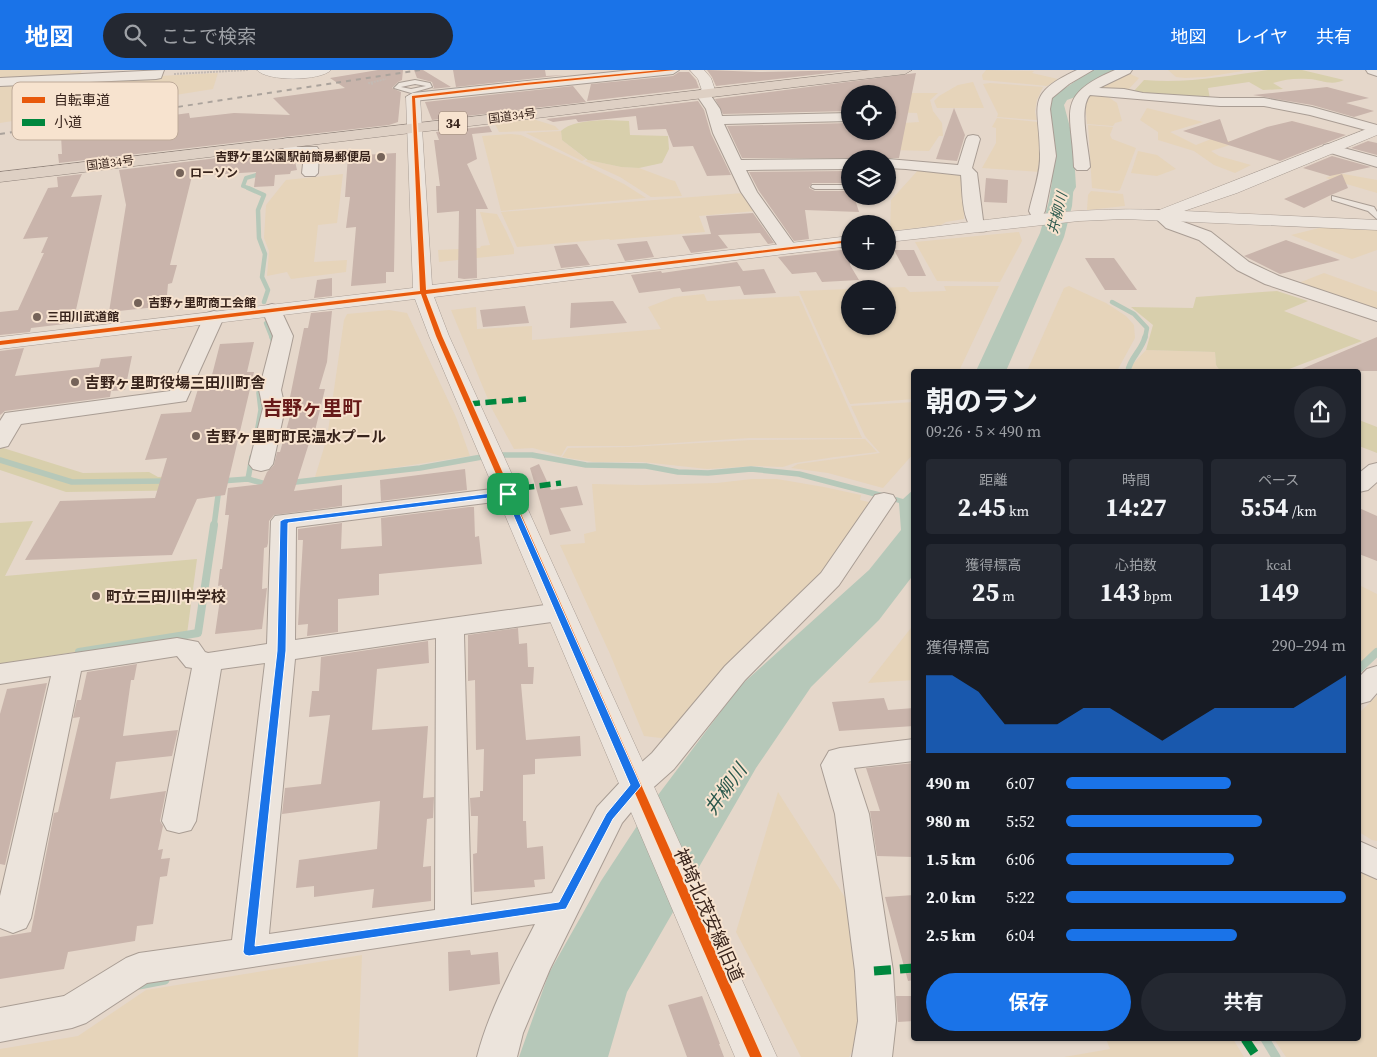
<!DOCTYPE html>
<html lang="ja">
<meta charset="utf-8">
<style>
:root{--surface:#171b24;--page:#242831;--text:#f1f3f6;--muted:#9ea1a6;--accent:#1a73e8}
body{margin:0;font-family:"Source Serif 4","Noto Sans JP",serif;background:var(--page);color:var(--text);height:100vh;display:flex;flex-direction:column;font-size:19px;white-space:nowrap}
*{box-sizing:border-box;margin:0}
p{font-size:16px;color:var(--muted)}
.icon{flex:none;width:28px;height:28px;fill:none;stroke:currentColor;stroke-width:2;stroke-linecap:round;stroke-linejoin:round}
.map{position:relative;flex:1;overflow:hidden}
.drawer{position:absolute;left:911px;top:299px;width:450px;height:672px;display:flex;flex-direction:column;background:var(--surface);border-radius:5px;box-shadow:0 1px 4px #0004}
.drawer>*{flex:none}
.tools{position:absolute;left:841px;top:15px;display:grid;gap:10px}
.tools a{display:grid;place-items:center;width:55px;height:55px;border-radius:50%;background:var(--surface);box-shadow:0 1px 4px #0004;font-size:25px}
.pin{position:absolute;display:grid;place-items:center;width:42px;height:42px;color:#fff;margin:-21px;border-radius:10px;box-shadow:0 2px 8px #0006}
.round{display:grid;place-items:center;flex:none;width:52px;height:52px;border-radius:26px;background:var(--page)}
.overview{display:flex;align-items:center;justify-content:space-between;height:85px;padding:0 15px}
h1{font-size:28px;font-weight:700;line-height:38px}
.stats{display:grid;grid-template-columns:repeat(3,1fr);gap:8px;height:85px;padding:5px 15px}
.stats div{display:grid;align-content:center;border-radius:5px;background:var(--page);text-align:center}
.stats b{font-size:25px;font-weight:700}
.stats small{font-size:14px;font-weight:400}
.stats p{font-size:14px}
.chart{height:140px;padding:10px 15px}
.chart p{display:flex;justify-content:space-between}
.chart svg{width:100%;height:90px;margin-top:5px;fill:var(--accent);opacity:.7}
.primary-button{display:flex;gap:10px;margin-top:auto;padding:10px 15px}
.primary-button a{flex:1;height:58px;border-radius:30px;background:var(--accent);color:#fff;font-size:20px;font-weight:700;line-height:58px;text-align:center}
.primary-button a+a{background:var(--page);color:var(--text)}
ul{padding:0 15px;list-style:none;font-size:16px}
li{display:grid;grid-template-columns:80px 60px 1fr;align-items:center;height:38px}
li i{height:12px;border-radius:6px;background:var(--accent)}
header{display:flex;align-items:center;gap:30px;box-sizing:border-box;height:70px;padding:0 25px;background:var(--accent);color:#fff}
header strong{font-size:24px}
nav{display:flex;gap:28px;margin-inline-start:auto;font-size:18px}
.search{width:350px;height:45px;background:var(--page);display:flex;align-items:center;gap:12px;box-sizing:border-box;padding:0 18px;border-radius:28px;color:var(--muted);font-size:19px}
.map>svg:first-child{display:block}
.farmland{fill:#e6d4ba}
.green{fill:#d8cfac}
.water{fill:#b6c8b9}
.lines{fill:none;stroke-linecap:round;stroke-linejoin:round}
.stream-far4{stroke:#b6c8b9;stroke-width:4}
.stream-far3{stroke:#b6c8b9;stroke-width:4.5}
.stream-far2{stroke:#b6c8b9;stroke-width:5.5}
.stream-far1{stroke:#b6c8b9;stroke-width:8}
.stream{stroke:#b6c8b9;stroke-width:9}
.river{fill:#b6c8b9;fill-rule:evenodd}
.building{fill:#c9b4ab}
.service-casing{stroke:#a99d94;stroke-width:2}
.minor-casing{stroke:#a99d94;stroke-width:2}
.tertiary-casing{stroke:#a99d94;stroke-width:1}
.trunk-casing{stroke:#8f827a;stroke-width:1}
.path{stroke:#c4bab3;stroke-width:2;stroke-dasharray:2 1;stroke-linecap:butt}
.service{fill:#ece4dc;fill-rule:evenodd}
.minor{fill:#ece4dc;fill-rule:evenodd}
.tertiary{fill:#ece4dc;fill-rule:evenodd}
.trunk{fill:#ded0c4;fill-rule:evenodd}
.rail{stroke:#aba39c;stroke-width:2;stroke-dasharray:5 5;stroke-linecap:butt}
.quiet-far1{stroke:#00873e;stroke-width:5.5;stroke-dasharray:11 5.5;stroke-linecap:butt}
.quiet{stroke:#00873e;stroke-width:9;stroke-dasharray:17 9;stroke-linecap:butt}
.cycleway-casing{stroke:#f7e3cf;stroke-width:3}
.cycleway{fill:#e8590c;fill-rule:evenodd}
.route{fill:#1a73e8;stroke:#fff;fill-rule:evenodd}
.poi-dot{fill:#756359;stroke:#f7e3cf;stroke-width:2}
.labels{text-anchor:middle;dominant-baseline:central;stroke-width:4;stroke-linejoin:round;paint-order:stroke}
.far-street-label{font-size:12px;fill:#38241c;stroke:#f7e3cf}
.far-poi-label{font-size:12px;font-weight:bold;fill:#38241c;stroke:#f7e3cf;text-anchor:start}
.shield{fill:#f7e3cf;stroke:#715d52;stroke-width:1}
.shield-label{font-size:14px;font-weight:bold;fill:#38241c}
.far-water-label{font-size:14px;font-style:italic;fill:#2a584c;stroke:#f7e3cf}
.poi-label{font-size:15px;font-weight:bold;fill:#38241c;stroke:#f7e3cf;text-anchor:start}
.near-street-label{font-size:18px;fill:#38241c;stroke:#f7e3cf}
.near-water-label{font-size:19px;font-style:italic;fill:#2a584c;stroke:#f7e3cf}
.district-label{font-size:20px;font-weight:bold;fill:#671a19;stroke:#f7e3cf}
.key{fill:#f7e3cf;stroke:#beaa99;stroke-width:1}
.key-label{font-size:14px;fill:#38241c}
</style>
<header>
<strong>地図</strong>
<div class="search"><svg class="icon" aria-label="search" viewBox="0 0 24 24"><circle cx="10" cy="10" r="6"/><path d="M15 15l6 6"/></svg>ここで検索</div>
<nav><a>地図</a><a>レイヤ</a><a>共有</a></nav>
</header>
<div class="map">
<svg width="1377" height="987" viewBox="0 0 1377 987">
<rect width="100%" height="100%" fill="#e5d7ca"/>
<g class="farmland">
<polygon points="0,0 71,0 70,2 82,1 79,5 0,9"/>
<polygon points="986,0 1034,1 1032,3 1058,9 1047,16 983,10 982,5"/>
<polygon points="1168,0 1242,0 1243,1 1205,7 1185,8 1176,7"/>
<polygon points="218,3 213,19 0,53 0,14"/>
<polygon points="1128,3 1139,8 1127,21 1092,20"/>
<polygon points="973,12 984,38 937,38 934,31 939,26 958,15"/>
<polygon points="990,13 1043,17 1037,30 1035,42 1037,50 997,47 998,44 983,14"/>
<polygon points="896,23 938,23 930,30 933,41 942,53 943,66 939,66 929,81 894,80 832,69 888,61 888,54 919,52 917,43 888,42 888,35"/>
<polygon points="1092,23 1105,25 1117,33 1122,51 1115,53 1113,56 1087,54 1085,30"/>
<polygon points="1147,38 1203,52 1170,62 1196,75 1216,67 1236,73 1211,81 1219,86 1251,95 1235,103 1214,95 1194,81 1158,70 1158,62 1140,50"/>
<polygon points="997,48 1038,52 1042,85 1040,102 982,98 996,73 996,58 992,57"/>
<polygon points="533,49 555,56 559,60 499,62 494,52"/>
<polygon points="1088,55 1113,57 1110,65 1112,69 1136,78 1120,120 1117,121 1092,118"/>
<polygon points="561,61 562,70 586,89 582,91 526,63"/>
<polygon points="511,64 521,65 575,90 624,114 646,128 501,141 482,66"/>
<polygon points="1138,81 1157,85 1176,99 1157,106 1131,103"/>
<polygon points="588,90 621,97 639,98 671,110 675,111 682,126 651,127 620,107 585,91"/>
<polygon points="921,97 964,105 964,149 946,152 941,155 890,161 891,130"/>
<polygon points="1338,103 1377,110 1377,123 1326,108"/>
<polygon points="343,104 337,153 318,155 314,192 347,190 346,202 291,209 287,202 267,206 269,181 264,168 266,135 286,110"/>
<polygon points="1091,121 1123,124 1125,136 1087,140 1088,125"/>
<polygon points="743,123 755,141 699,146 705,162 610,170 609,169 517,177 501,142"/>
<polygon points="480,142 497,144 506,161 514,179 514,184 439,192 438,180 480,178 481,176 490,175"/>
<polygon points="1327,156 1377,158 1377,180 1352,189 1291,165"/>
<polygon points="1019,162 1022,171 1000,212 937,211 915,172"/>
<polygon points="1324,203 1377,222 1377,244 1291,216"/>
<polygon points="944,216 999,216 959,301 914,301 914,329 850,334 799,221 850,219 850,256 888,256 888,219 851,219 905,217 910,222 946,221"/>
<polygon points="1069,216 1106,233 1126,246 1134,255 1135,268 1117,301 1027,301 1064,218"/>
<polygon points="704,224 707,231 799,226 862,368 749,368 629,376 567,376 561,386 533,378 514,379 492,339 451,240 476,237 477,259 532,256 532,270 661,259 648,237 674,227"/>
<polygon points="389,240 407,243 456,347 470,386 353,404 315,407 327,368 344,250 347,244"/>
<polygon points="1146,280 1215,282 1216,295 1220,301 1131,301 1132,295"/>
<polygon points="914,332 914,383 883,418 828,403 791,398 798,394 880,383 865,366 851,336"/>
<polygon points="865,369 877,382 835,387 795,393 783,397 755,396 707,399 643,392 593,392 562,387 568,378 630,377 750,370"/>
<polygon points="752,409 777,409 824,417 861,425 860,430 873,433 813,516 669,669 644,666 610,584 560,475 585,473 584,464 596,461 592,414 642,415 717,413"/>
<polygon points="1359,515 1377,524 1377,580 1359,597"/>
<polygon points="914,554 914,610 868,613"/>
<polygon points="1377,626 1377,771 1372,770 1359,762 1359,643"/>
<polygon points="778,722 858,848 867,957 849,987 801,987 736,862"/>
<polygon points="1359,798 1377,810 1377,987 1286,987 1274,969 1359,969"/>
<polygon points="362,885 358,987 0,987 0,979 78,966 146,920"/>
<polygon points="1106,969 1233,969 1244,987 1064,987 1110,979"/>
</g>
<g class="green">
<path d="M1268,0H1302L1344,10C1331,16 1322,10 1309,9C1296,8 1285,9 1273,13L1283,19L1263,20L1249,12L1208,18L1210,29L1133,22L1144,10C1186,14 1226,6 1268,0Z"/>
<path d="M606,50L629,51L630,65L668,66L669,79L662,93L639,98L621,97L588,90L562,70L561,61C572,51 591,51 606,50Z"/>
<polygon points="1277,221 1308,231 1284,241 1362,271 1284,301 1220,301 1216,295 1215,282 1146,280 1153,255 1131,237 1193,238 1196,227"/>
<polygon points="1359,350 1377,357 1377,383 1359,376"/>
<polygon points="0,377 83,403 149,402 158,407 217,405 207,420 66,422 0,400"/>
<polygon points="33,451 5,506 197,489 187,564 0,594 0,453"/>
</g>
<g class="water">
<polygon points="1053,63 1073,64 1075,100 1072,136 1064,167 1006,301 976,301 1040,163 1049,131 1054,98"/>
<polygon points="914,419 914,504 879,550 811,617 756,698 627,922 608,987 519,987 549,903 601,811 652,733 740,616 869,500 901,460 899,433 892,431 896,427 903,429"/>
</g>
<g class="lines">
<polyline class="stream-far4" points="251,119 243,116 246,108 263,103"/>
<g class="stream-far3">
<polyline points="248,118 264,125 258,140 259,168 265,184 262,207 268,220 264,232"/>
<polyline points="1112,232 1134,244 1147,258 1145,268"/>
<polyline points="266,253 272,268"/>
</g>
<g class="stream-far2">
<polyline points="272,267 274,273 273,277"/>
<path d="M1128,301C1130,288 1142,280 1145,267"/>
<polyline points="256,369 261,340 259,323 262,313"/>
<polyline points="0,390 72,412 168,411"/>
<polyline points="248,409 252,387"/>
<polyline points="221,411 248,409 269,415"/>
<polyline points="287,413 420,398 493,385 532,385 586,395 646,396 678,402 708,403 751,399 799,404 887,427"/>
<polyline points="214,456 219,418"/>
</g>
<g class="stream-far1">
<polyline points="79,582 198,563 214,455"/>
<polyline points="1359,599 1377,582"/>
</g>
<g class="stream">
<polyline points="139,915 165,910"/>
<polyline points="1265,969 1276,987"/>
</g>
<polygon class="river" points="1091,0 1114,0 1081,25 1067,30 1064,35 1073,69 1076,117 1073,122 1064,124 1055,122 1052,117 1051,69 1044,35 1052,22 1067,17"/>
</g>
<g class="building">
<polygon points="378,0 403,0 402,10 398,12 392,18 401,22 398,52 389,55 59,93 58,84 62,84 61,65 79,63 79,60 110,55 111,65 170,58 166,46 189,43 190,48 234,43 290,45 273,28 345,18 330,8"/>
<polygon points="414,0 423,0 451,17 431,19 434,18 432,12 417,8"/>
<polygon points="453,0 545,0 546,6 565,5 456,17"/>
<polygon points="707,0 759,2 855,0 716,16 712,7"/>
<polygon points="679,2 689,2 696,10 699,18 587,31 591,14 673,6"/>
<polygon points="916,3 899,88 742,88 727,56 850,53 850,61 888,61 888,24 850,24 850,41 723,44 715,29"/>
<polygon points="573,16 586,32 432,50 425,32"/>
<polygon points="1327,17 1369,28 1346,33 1374,41 1354,47 1312,35 1253,25"/>
<polygon points="698,31 704,40 711,64 731,105 707,106 693,76 673,77 666,59 638,60 636,46 578,52 576,49 553,52 546,49"/>
<polygon points="954,38 965,65 957,91 936,89"/>
<polygon points="1220,49 1228,72 1267,57 1292,51 1346,65 1280,91 1183,61"/>
<polygon points="489,56 492,62 472,64 477,89 467,94 488,139 476,139 477,208 464,209 458,208 459,141 437,143 436,116 440,116 434,70 439,70 436,62"/>
<polygon points="1368,71 1377,73 1377,85 1351,78"/>
<polygon points="282,80 285,87 294,87 297,100 291,101 290,104 275,105 274,116 254,117 256,102 192,106 170,195 177,195 172,213 168,214 166,236 109,242 126,135 119,100"/>
<polygon points="396,83 394,202 386,202 386,213 351,216 356,157 346,158 350,127 345,127 348,86"/>
<polygon points="1332,86 1371,97 1330,106 1303,98"/>
<polygon points="850,101 850,113 812,113 809,118 815,121 850,121 850,126 854,126 859,142 805,140 809,169 794,171 759,121 749,102"/>
<polygon points="82,104 71,127 102,125 73,253 31,258 30,262 0,265 0,242 18,240 44,183 41,183 48,167 23,169 48,118 58,117 57,107"/>
<polygon points="1342,104 1348,118 1331,125 1304,138 1284,129"/>
<polygon points="986,108 1008,110 1007,133 984,132"/>
<polygon points="753,143 774,173 768,174 760,163 718,165 728,178 691,183 682,166 711,164 706,146"/>
<polygon points="1286,170 1340,190 1280,204 1244,186"/>
<polygon points="647,171 654,187 625,191 617,174"/>
<polygon points="577,174 590,195 561,198 554,176"/>
<polygon points="850,179 850,195 859,210 822,212 816,202 792,204 778,187"/>
<polygon points="894,180 914,180 926,206 908,206"/>
<polygon points="1085,188 1114,188 1137,220 1105,220"/>
<polygon points="737,192 743,201 764,199 776,223 744,225 740,216 682,222 680,218 639,223 631,205 661,201 662,203"/>
<polygon points="332,208 332,226 314,228 317,210"/>
<polygon points="613,231 627,253 570,258 571,233"/>
<polygon points="525,236 529,253 483,257 480,240"/>
<polygon points="332,241 327,292 319,319 325,319 313,369 310,370 294,421 342,415 342,436 274,445 269,451 268,473 267,477 264,478 262,519 267,518 262,559 215,564 222,515 218,516 220,499 222,499 229,445 225,445 228,418 262,414 267,402 274,395 277,382 280,382 294,332 289,332 304,258 308,258 311,243"/>
<polygon points="1377,267 1377,301 1297,301"/>
<polygon points="254,272 247,302 254,302 225,425 197,429 172,485 25,490 60,431 155,428 167,388 145,390 161,344 191,342 202,306 212,305 220,274"/>
<polygon points="24,278 15,306 99,297 101,289 132,286 125,320 111,321 110,327 5,341 0,345 0,281"/>
<polygon points="539,394 551,420 577,416 583,435 560,438 571,461 550,465 530,398"/>
<polygon points="465,399 467,420 381,431 380,410"/>
<polygon points="469,437 474,437 475,467 479,466 482,494 379,504 379,525 338,529 338,562 307,566 308,554 298,555 303,470 298,470 298,459 342,453 341,479 382,476 381,448"/>
<polygon points="1359,438 1377,446 1377,491 1359,484"/>
<polygon points="518,558 519,574 527,573 528,597 534,597 533,614 521,614 526,670 580,666 581,686 535,689 535,704 523,705 523,751 526,751 527,778 543,776 545,809 534,810 535,817 474,822 473,784 477,783 478,746 471,746 470,728 480,727 480,721 483,721 484,679 476,680 475,610 468,611 468,565"/>
<polygon points="428,571 429,593 377,599 372,660 428,656 423,728 434,727 433,748 427,749 423,797 431,796 431,831 372,838 374,819 314,827 314,816 296,818 299,790 377,779 380,731 282,744 285,718 321,714 330,645 309,647 312,621 319,621 321,587"/>
<polygon points="137,594 134,610 131,610 123,666 178,660 172,686 116,692 110,729 166,721 160,751 163,756 158,780 163,779 161,789 170,788 167,806 160,807 153,854 137,856 135,871 68,882 64,899 0,909 0,867 31,862 54,743 58,742 80,647 73,648 77,630 81,630 87,602"/>
<polygon points="47,613 5,795 0,794 0,644 7,619"/>
<polygon points="884,628 888,640 914,638 914,656 839,661 832,632"/>
<polygon points="914,693 914,787 877,786 870,741 880,741 866,698"/>
<polygon points="914,825 914,910 908,911 885,827"/>
<polygon points="470,880 471,885 498,882 500,914 449,921 448,882"/>
<polygon points="702,926 720,974 719,974 724,987 687,987 668,935"/>
<polygon points="896,926 914,926 914,951 898,952"/>
</g>
<g class="lines">
<defs>
<g id="service">
<path d="M415,10L430,13L432,17L411,23L394,18L399,13ZM415,14L426,16L411,19L401,17Z"/>
<polygon points="812,115 850,115 850,119 815,119 811,117"/>
<polygon points="1332,126 1374,137 1377,142 1377,149 1368,141 1332,130"/>
</g>
<g id="minor">
<polygon points="164,0 161,8 156,9 0,16 0,8"/>
<polygon points="632,0 679,0 673,4 413,31 406,27 413,23"/>
<path d="M1077,0H1093L1069,14L1052,28L1050,39L1056,86L1045,141L1043,145H1031L1029,141C1033,123 1041,102 1040,84C1040,35 1023,25 1077,0Z"/>
<path d="M1115,0H1132L1130,3L1099,18L1124,19L1143,23L1220,28H1264L1312,37L1377,55V63L1310,45L1264,36H1220L1090,25C1078,38 1089,79 1090,97L1087,100H1077L1074,97C1072,41 1054,26 1115,0Z"/>
<polygon points="1366,0 1377,0 1377,6 1368,3"/>
<polygon points="702,19 707,20 720,39 722,46 850,43 850,51 724,54 741,90 850,89 850,99 746,100 757,122 797,178 794,182 788,183 782,182 741,122 713,63 706,39 695,23"/>
<path d="M973,65L978,66L980,69L972,98L977,103L983,150L989,157L986,161C960,167 963,122 961,105L906,99L888,98V89L958,95L966,69L968,66Z"/>
<polygon points="288,68 293,69 297,77 317,77 319,80 318,103 315,106 305,106 302,103 304,85 286,85 281,72 283,69"/>
<polygon points="1329,74 1377,87 1377,97 1324,81 1322,78 1324,75"/>
<polygon points="1160,140 1166,141 1178,150 1211,162 1249,192 1279,206 1377,239 1377,251 1265,214 1237,200 1199,170 1166,158 1152,145 1154,141"/>
<polygon points="272,234 279,236 293,266 281,320 285,338 273,394 269,399 261,401 253,399 249,394 263,338 259,320 273,266 262,240 265,236"/>
<polygon points="214,241 221,243 224,247 186,331 21,354 8,376 0,378 0,351 5,343 170,321 204,247 207,243"/>
<polygon points="1377,393 1377,412 1368,420 1359,422 1359,403 1369,395"/>
<path d="M508,417L517,419L520,424L517,429L296,457L295,570L559,533L569,536L573,542L569,548L559,551L464,564L471,835L552,823L597,737L624,708L652,683L725,596L821,503L875,425L884,423L893,425L896,430L839,515L745,610L674,699L646,724L622,753L550,899L523,963L517,987H477C489,940 513,897 535,854L147,913L86,953L72,958L0,972V938L64,926L126,888L139,883L232,870L265,593L221,599L196,751L191,760L179,763L167,760L162,751L192,598L186,597L177,586L81,601L31,848L26,858L13,863L0,858V826L51,606L0,614V594L177,568L198,572L205,582L208,583L267,574L271,451L275,446ZM436,568L435,840L269,864L295,589Z"/>
<polygon points="1377,596 1377,623 1370,631 1359,634 1359,607 1367,599"/>
<polygon points="914,669 914,691 854,698 869,744 893,901 896,951 892,987 852,987 858,951 855,901 835,744 821,695 829,681 840,678"/>
<polygon points="1359,771 1377,779 1377,809 1359,801"/>
</g>
<g id="tertiary">
<path d="M257,0H331C321,11 267,12 257,0Z"/>
<polygon points="690,0 704,0 711,8 716,23 714,26 704,26 698,9"/>
<polygon points="413,23 420,27 432,215 850,166 850,176 434,227 449,266 777,987 735,987 429,266 415,229 0,279 0,267 413,218 406,27"/>
<path d="M1377,55V65L1237,123L1184,141L1377,150V160L1124,149L1079,151L888,172V162C978,152 1068,136 1159,140Z"/>
</g>
<polygon id="trunk" points="871,0 912,0 905,4 0,112 0,102"/>
</defs>
<use href="#service" class="service-casing"/>
<use href="#minor" class="minor-casing"/>
<use href="#tertiary" class="tertiary-casing"/>
<use href="#trunk" class="trunk-casing"/>
<g class="path">
<polyline points="174,4 248,0"/>
<polyline points="373,14 369,13 386,9"/>
</g>
<use href="#service" class="service"/>
<use href="#minor" class="minor"/>
<use href="#tertiary" class="tertiary"/>
<use href="#trunk" class="trunk"/>
<polyline class="rail" points="0,64 420,0"/>
<g class="quiet-far1">
<polyline points="469,334 526,329"/>
<polyline points="508,424 522,418 561,413"/>
</g>
<g class="quiet">
<polyline points="874,901 914,898"/>
<polyline points="1245,969 1257,987"/>
</g>
<defs>
<polygon id="cycleway" points="661,0 675,0 525,15 415,28 426,220 850,170 850,172 426,224 442,266 762,987 750,987 436,266 421,224 0,275 0,271 420,221 412,26 525,13"/>
</defs>
<use href="#cycleway" class="cycleway-casing"/>
<use href="#cycleway" class="cycleway"/>
</g>
<path class="route" d="M508,421L511,424L641,716L613,749L566,839L249,886L245,885L243,882L277,581L280,451L284,449ZM505,426L630,715L606,744L559,832L255,876L286,581L288,453Z"/>
<g class="poi-dot">
<circle cx="381" cy="87" r="5"/>
<circle cx="180" cy="103" r="5"/>
<circle cx="138" cy="233" r="5"/>
<circle cx="37" cy="247" r="5"/>
<circle cx="75" cy="312" r="5"/>
<circle cx="196" cy="366" r="5"/>
<circle cx="96" cy="526" r="5"/>
</g>
<g class="labels">
<g class="far-street-label">
<text transform="translate(512 46) rotate(-7)">国道34号</text>
<text transform="translate(110 93) rotate(-7)">国道34号</text>
</g>
<g class="far-poi-label">
<text x="371" y="87" text-anchor="end">吉野ケ里公園駅前簡易郵便局</text>
<text x="190" y="103">ローソン</text>
<text x="148" y="233">吉野ヶ里町商工会館</text>
<text x="47" y="247">三田川武道館</text>
</g>
<rect class="shield" x="439" y="41.5" width="28" height="23" rx="4"/>
<g class="shield-label">
<text x="453" y="53">34</text>
</g>
<g class="far-water-label">
<text transform="translate(1057 143) rotate(-76)">井柳川</text>
</g>
<g class="poi-label">
<text x="85" y="312">吉野ヶ里町役場三田川町舎</text>
<text x="206" y="366">吉野ヶ里町町民温水プール</text>
<text x="106" y="526">町立三田川中学校</text>
</g>
<g class="near-street-label">
<text transform="translate(709 845) rotate(66)">神埼北茂安線旧道</text>
</g>
<g class="near-water-label">
<text transform="translate(725 719) rotate(-54)">井柳川</text>
</g>
<g class="district-label">
<text x="312" y="338">吉野ヶ里町</text>
</g>
</g>
<rect x="12" y="12" width="166" height="58" rx="8" class="key"/>
<rect x="22" y="27" width="23" height="6" fill="#e8590c"/>
<rect x="22" y="49" width="23" height="7" fill="#00873e"/>
<g class="key-label">
<text x="54" y="35">自転車道</text>
<text x="54" y="57">小道</text>
</g>
</svg>
<div class="tools">
<a><svg class="icon" aria-label="locate" viewBox="0 0 24 24"><circle cx="12" cy="12" r="6"/><path d="M12 2v4M12 18v4M2 12h4M18 12h4"/></svg></a>
<a><svg class="icon" aria-label="layers" viewBox="0 0 24 24"><path d="M12 4l9 5-9 5-9-5zM3 14l9 5 9-5"/></svg></a>
<a>+</a>
<a>−</a>
</div>
<div class="pin" style="left:508px;top:424px;background:#1e9e55"><svg class="icon" aria-label="arrive" viewBox="0 0 24 24"><path d="M6 21V4h12l-3 4 3 4H6"/></svg></div>
<section class="drawer">
<div class="overview"><div><h1>朝のラン</h1><p>09:26 · 5 × 490 m</p></div><a class="round"><svg class="icon" aria-label="share" viewBox="0 0 24 24"><path d="M12 15V3M7 8l5-5 5 5M5 13v7h14v-7"/></svg></a></div>
<div class="stats">
<div><p>距離</p><b>2.45<small> km</small></b></div>
<div><p>時間</p><b>14:27</b></div>
<div><p>ペース</p><b>5:54<small> /km</small></b></div>
</div>
<div class="stats">
<div><p>獲得標高</p><b>25<small> m</small></b></div>
<div><p>心拍数</p><b>143<small> bpm</small></b></div>
<div><p>kcal</p><b>149</b></div>
</div>
<div class="chart"><p><span>獲得標高</span>290–294 m</p>
<svg viewBox="0 0 160 44" preserveAspectRatio="none"><path d="M0 44V6L10 6L20 14L30 30L40 30L50 30L60 22L70 22L80 30L90 38L100 30L110 22L120 22L130 22L140 22L150 14L160 6V44z"/></svg>
</div>
<ul>
<li><b>490 m</b>6:07<i style="width:59%"></i></li>
<li><b>980 m</b>5:52<i style="width:70%"></i></li>
<li><b>1.5 km</b>6:06<i style="width:60%"></i></li>
<li><b>2.0 km</b>5:22<i style="width:100%"></i></li>
<li><b>2.5 km</b>6:04<i style="width:61%"></i></li>
</ul>
<div class="primary-button"><a>保存</a><a>共有</a></div>
</section>
</div>
